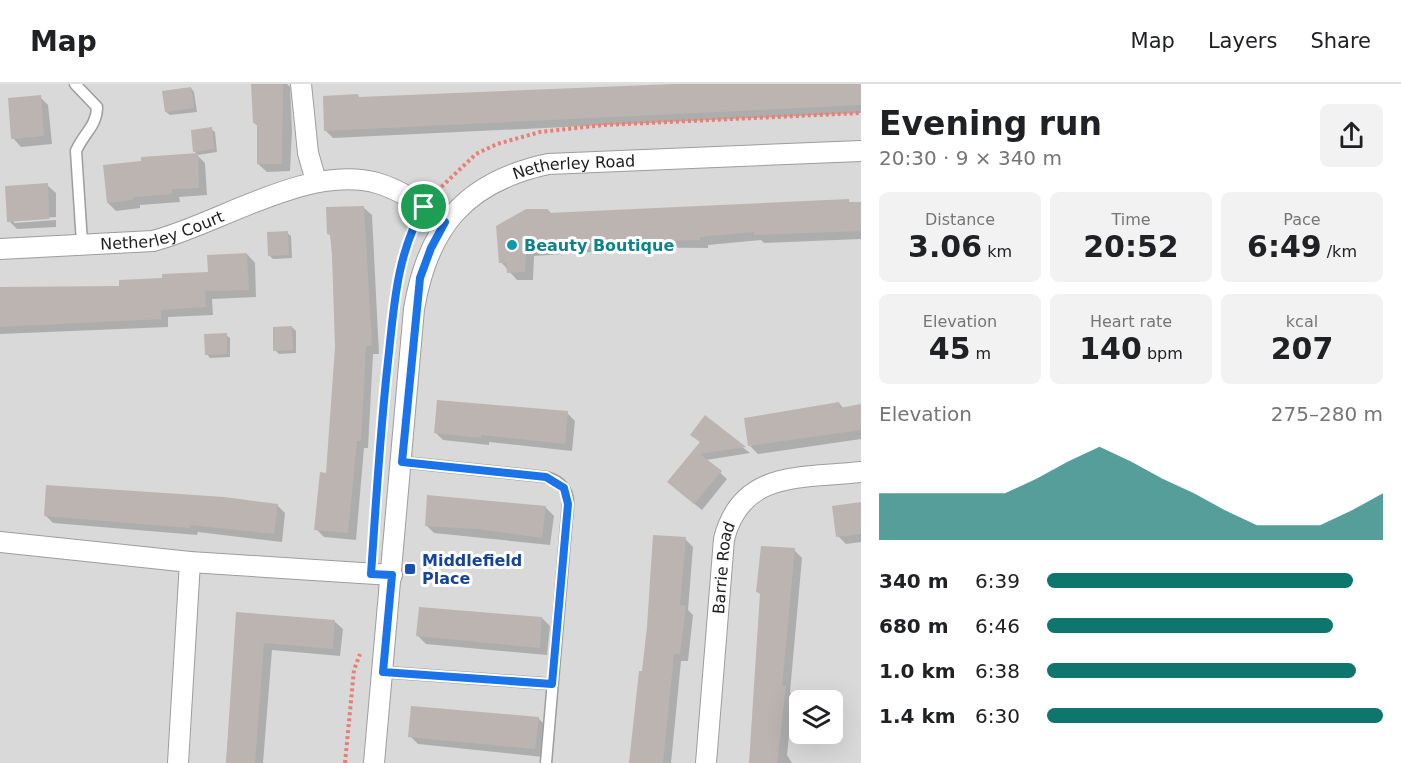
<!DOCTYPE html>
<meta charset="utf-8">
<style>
:root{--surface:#fff;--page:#f2f2f2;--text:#202124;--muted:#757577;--line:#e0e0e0;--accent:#0f766e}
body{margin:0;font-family:"DejaVu Sans",sans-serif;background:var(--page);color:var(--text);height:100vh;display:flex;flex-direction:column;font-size:22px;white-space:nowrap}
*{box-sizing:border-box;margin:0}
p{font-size:20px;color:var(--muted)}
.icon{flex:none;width:33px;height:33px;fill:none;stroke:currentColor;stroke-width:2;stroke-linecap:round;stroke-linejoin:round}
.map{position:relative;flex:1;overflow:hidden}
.drawer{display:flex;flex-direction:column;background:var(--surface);width:540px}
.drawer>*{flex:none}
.tools{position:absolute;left:789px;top:606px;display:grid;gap:12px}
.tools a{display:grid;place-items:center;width:54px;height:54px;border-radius:9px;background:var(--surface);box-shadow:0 6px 24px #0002;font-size:30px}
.pin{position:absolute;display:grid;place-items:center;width:51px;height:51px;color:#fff;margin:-26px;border:3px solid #fff;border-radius:50%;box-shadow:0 2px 6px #0007}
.round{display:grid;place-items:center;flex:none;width:63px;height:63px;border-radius:9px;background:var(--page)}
.summary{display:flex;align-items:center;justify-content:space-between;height:102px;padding:0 18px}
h1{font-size:33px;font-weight:800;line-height:45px}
.metrics{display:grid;grid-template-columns:repeat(3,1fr);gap:9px;height:102px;padding:6px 18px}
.metrics div{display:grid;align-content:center;border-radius:9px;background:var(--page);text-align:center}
.metrics b{font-size:30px;font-weight:800}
.metrics small{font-size:16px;font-weight:400}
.metrics p{font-size:16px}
.chart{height:168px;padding:12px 18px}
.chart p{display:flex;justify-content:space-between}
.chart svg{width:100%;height:108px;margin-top:6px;fill:var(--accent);opacity:.7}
ul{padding:0 18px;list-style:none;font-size:20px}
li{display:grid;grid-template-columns:96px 72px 1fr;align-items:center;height:45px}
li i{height:15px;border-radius:8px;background:var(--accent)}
header{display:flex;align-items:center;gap:36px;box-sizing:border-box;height:84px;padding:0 30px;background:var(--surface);border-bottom:2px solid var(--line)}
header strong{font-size:28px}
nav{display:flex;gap:33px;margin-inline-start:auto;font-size:21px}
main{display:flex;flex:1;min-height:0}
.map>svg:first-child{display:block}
.residential{fill:#dad9d9;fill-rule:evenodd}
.shadow{fill:#0003}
.building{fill:#bcb4b0}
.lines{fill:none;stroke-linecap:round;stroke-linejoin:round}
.service-casing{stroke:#9d9d9d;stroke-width:13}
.minor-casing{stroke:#9d9d9d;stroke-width:22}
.path{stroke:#e97e76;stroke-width:4;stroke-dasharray:3 3;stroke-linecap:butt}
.service{stroke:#fff;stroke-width:10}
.minor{stroke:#fff;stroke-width:20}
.route-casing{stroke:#fff;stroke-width:12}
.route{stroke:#1a73e8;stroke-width:8}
.culture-dot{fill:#0f9aa8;stroke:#fff;stroke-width:2}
.transit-dot{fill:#1a4fb4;stroke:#fff;stroke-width:2}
.labels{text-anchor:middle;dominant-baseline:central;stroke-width:6;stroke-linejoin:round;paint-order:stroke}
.street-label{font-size:16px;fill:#1c1c1c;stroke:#fff}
.culture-label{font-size:16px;font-weight:bold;fill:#0d838f;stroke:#fff;text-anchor:start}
.transit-label{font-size:16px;font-weight:bold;fill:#164399;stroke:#fff;text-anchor:start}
</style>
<header>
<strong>Map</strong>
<nav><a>Map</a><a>Layers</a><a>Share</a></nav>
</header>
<main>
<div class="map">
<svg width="861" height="679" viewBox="0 0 861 679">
<rect width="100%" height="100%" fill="#ece8e2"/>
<path class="residential" d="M0,0H861V679H0ZM800,616H832V650H800Z"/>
<g class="shadow">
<polygon points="253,0 287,0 290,3 292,47 290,87 267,88 258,80 258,42 254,39"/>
<polygon points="696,0 861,0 861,29 333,54 325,46 358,12 361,15"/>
<polygon points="191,4 194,8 197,28 170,31 166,28"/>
<polygon points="40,13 48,21 52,60 21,63 13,54"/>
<polygon points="211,45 215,48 217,68 198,71 194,67"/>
<polygon points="197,71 205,79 207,111 179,113 180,118 140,121 140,124 116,127 108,119 143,79"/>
<polygon points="47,101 56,109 56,133 14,136 14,139 56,136 56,143 17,145 9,137"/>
<polygon points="849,117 851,120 861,119 861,155 764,159 761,156 708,161 708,164 607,163 607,167 534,172 533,196 517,196 501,178 548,126 552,130"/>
<polygon points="363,123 372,131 379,270 373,270 368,364 364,364 356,456 324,453 316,445 328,390 336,263 332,153"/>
<polygon points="287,149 291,152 292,174 273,175 269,171"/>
<polygon points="247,170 255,179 256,213 212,215 213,231 168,233 168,243 0,250 0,205 121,203 209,189"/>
<polygon points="292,243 296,247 296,269 279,270 275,266"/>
<polygon points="226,251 230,254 230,273 210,274 207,270"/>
<polygon points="839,319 843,324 861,321 861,355 758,370 750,362"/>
<polygon points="567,329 575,337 572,367 489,358 489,361 443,356 435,348"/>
<polygon points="705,334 750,369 706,376 727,395 702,426 676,405 701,359 692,350"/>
<polygon points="861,420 861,458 846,460 838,452"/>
<polygon points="277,421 285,429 282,458 198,448 197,451 53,439 45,431"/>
<polygon points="546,424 554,432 550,461 434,449 426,441"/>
<polygon points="685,455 693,463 688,526 693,531 688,577 681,577 671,679 632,679 643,589"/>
<polygon points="794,466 802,474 790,608 793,612 787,671 792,679 750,679 761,511 758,508"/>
<polygon points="238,529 334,537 343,545 340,572 272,566 263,679 226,679"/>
<polygon points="542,534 550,542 547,571 426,560 418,552"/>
<polygon points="538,634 546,642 543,673 418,660 410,652"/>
</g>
<g class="building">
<polygon points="251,0 283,0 282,80 257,80 257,39 253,39"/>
<polygon points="675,0 861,0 861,21 324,47 323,12 358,10 359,13"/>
<polygon points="191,3 194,24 165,28 162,7"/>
<polygon points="41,11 44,52 11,55 8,14"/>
<polygon points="212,43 214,65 193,68 191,46"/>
<polygon points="198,69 199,104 172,105 172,110 133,113 133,116 107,119 103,81 141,77 141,73"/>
<polygon points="48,99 49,135 7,138 5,102"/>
<polygon points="849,115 849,118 861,118 861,147 754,151 754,148 700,153 700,156 656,157 656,155 599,156 600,159 526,164 525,188 507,189 506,179 499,179 496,142 526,125 548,125 548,129"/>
<polygon points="364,122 372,262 366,262 361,357 357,357 348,449 314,446 320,388 326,389 335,263 332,172 330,151 327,150 326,123"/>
<polygon points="288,147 289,171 268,172 267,148"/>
<polygon points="247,169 249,206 205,207 206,223 161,226 161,235 0,243 0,203 119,202 119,196 162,194 162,190 208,188 207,171"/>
<polygon points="292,242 293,266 273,267 273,243"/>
<polygon points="227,249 227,270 205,271 204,250"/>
<polygon points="437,316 568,327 565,360 481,351 481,354 434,349"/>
<polygon points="839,318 840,324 861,320 861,346 748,362 744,334"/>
<polygon points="705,331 746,363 700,370 722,387 694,420 667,398 700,358 690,351"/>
<polygon points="46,401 224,413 278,420 274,450 190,441 190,444 44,432"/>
<polygon points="427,411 546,422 542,454 478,445 425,442"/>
<polygon points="861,418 861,450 836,453 832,422"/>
<polygon points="653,451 686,453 680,521 686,522 680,570 674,570 663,679 629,679 639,587 642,587 647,543"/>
<polygon points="761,462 795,464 782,602 786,602 777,679 749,679 760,509 756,508"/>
<polygon points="419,523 542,533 540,564 416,552"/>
<polygon points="236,528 335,536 333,565 264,559 255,679 226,679"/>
<polygon points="411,622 539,633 535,665 408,653"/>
</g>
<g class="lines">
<defs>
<g id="service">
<path d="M75,0L97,23C97,42 83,50 76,67L82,159"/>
<path d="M402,378L546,393C560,397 568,405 568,420L546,679"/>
<polyline points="383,588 552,600"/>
</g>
<g id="minor">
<polyline points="301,0 308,69 316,97"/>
<path id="s1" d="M0,165L153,157C221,139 307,80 377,99C402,106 424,123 445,138"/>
<polyline points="0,458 190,478 392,491"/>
<polyline points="178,679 190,478"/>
<path id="s2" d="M374,679L414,225C428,143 465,98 548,80L861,67"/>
<path id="s3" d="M706,679L724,455C742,385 802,395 861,388"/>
</g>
</defs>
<use href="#service" class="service-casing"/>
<use href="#minor" class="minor-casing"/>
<g class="path">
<polyline points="437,107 476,70 497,60 540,48 604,41 861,29"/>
<polyline points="345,679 354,586 360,570"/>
</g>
<use href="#service" class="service"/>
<use href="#minor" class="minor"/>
</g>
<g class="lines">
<defs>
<path id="route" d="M424,123L445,138L431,164L420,194L402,378L546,393L564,404L568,420L552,600L383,588L392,491L371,490C376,419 380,348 388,277C394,224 396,171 424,123Z"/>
</defs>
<use href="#route" class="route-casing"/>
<use href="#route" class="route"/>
</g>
<circle class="culture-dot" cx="512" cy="161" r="6"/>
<rect class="transit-dot" x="404" y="479" width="12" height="12" rx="3"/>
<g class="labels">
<g class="street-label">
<text stroke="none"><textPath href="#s2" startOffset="694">Netherley Road</textPath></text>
<text stroke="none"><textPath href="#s1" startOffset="164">Netherley Court</textPath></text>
<text stroke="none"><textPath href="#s3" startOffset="196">Barrie Road</textPath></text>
</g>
<g class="culture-label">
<text x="524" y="161">Beauty Boutique</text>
</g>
<g class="transit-label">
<text x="422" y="476">Middlefield<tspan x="422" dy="18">Place</tspan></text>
</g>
</g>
</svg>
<div class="tools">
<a><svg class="icon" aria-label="layers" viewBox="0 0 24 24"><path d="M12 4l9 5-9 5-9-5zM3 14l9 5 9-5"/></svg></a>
</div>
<div class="pin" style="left:424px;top:123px;background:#1e9e55"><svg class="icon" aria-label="arrive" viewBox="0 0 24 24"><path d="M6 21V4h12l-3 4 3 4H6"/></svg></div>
</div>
<section class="drawer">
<div class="summary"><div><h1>Evening run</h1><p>20:30 · 9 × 340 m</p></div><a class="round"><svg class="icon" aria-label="share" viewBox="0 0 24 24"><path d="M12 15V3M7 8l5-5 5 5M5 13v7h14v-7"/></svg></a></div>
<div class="metrics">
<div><p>Distance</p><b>3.06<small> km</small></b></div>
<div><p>Time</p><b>20:52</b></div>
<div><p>Pace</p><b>6:49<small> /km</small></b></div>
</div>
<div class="metrics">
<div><p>Elevation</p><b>45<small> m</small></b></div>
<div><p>Heart rate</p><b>140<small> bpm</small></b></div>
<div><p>kcal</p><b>207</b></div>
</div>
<div class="chart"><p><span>Elevation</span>275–280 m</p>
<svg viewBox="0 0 160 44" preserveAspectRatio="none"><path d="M0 44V25L10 25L20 25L30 25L40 25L50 19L60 12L70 6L80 12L90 19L100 25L110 32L120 38L130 38L140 38L150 32L160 25V44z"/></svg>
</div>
<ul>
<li><b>340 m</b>6:39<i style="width:91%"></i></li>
<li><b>680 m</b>6:46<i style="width:85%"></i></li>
<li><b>1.0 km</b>6:38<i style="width:92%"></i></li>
<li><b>1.4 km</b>6:30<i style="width:100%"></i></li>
</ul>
</section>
</main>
